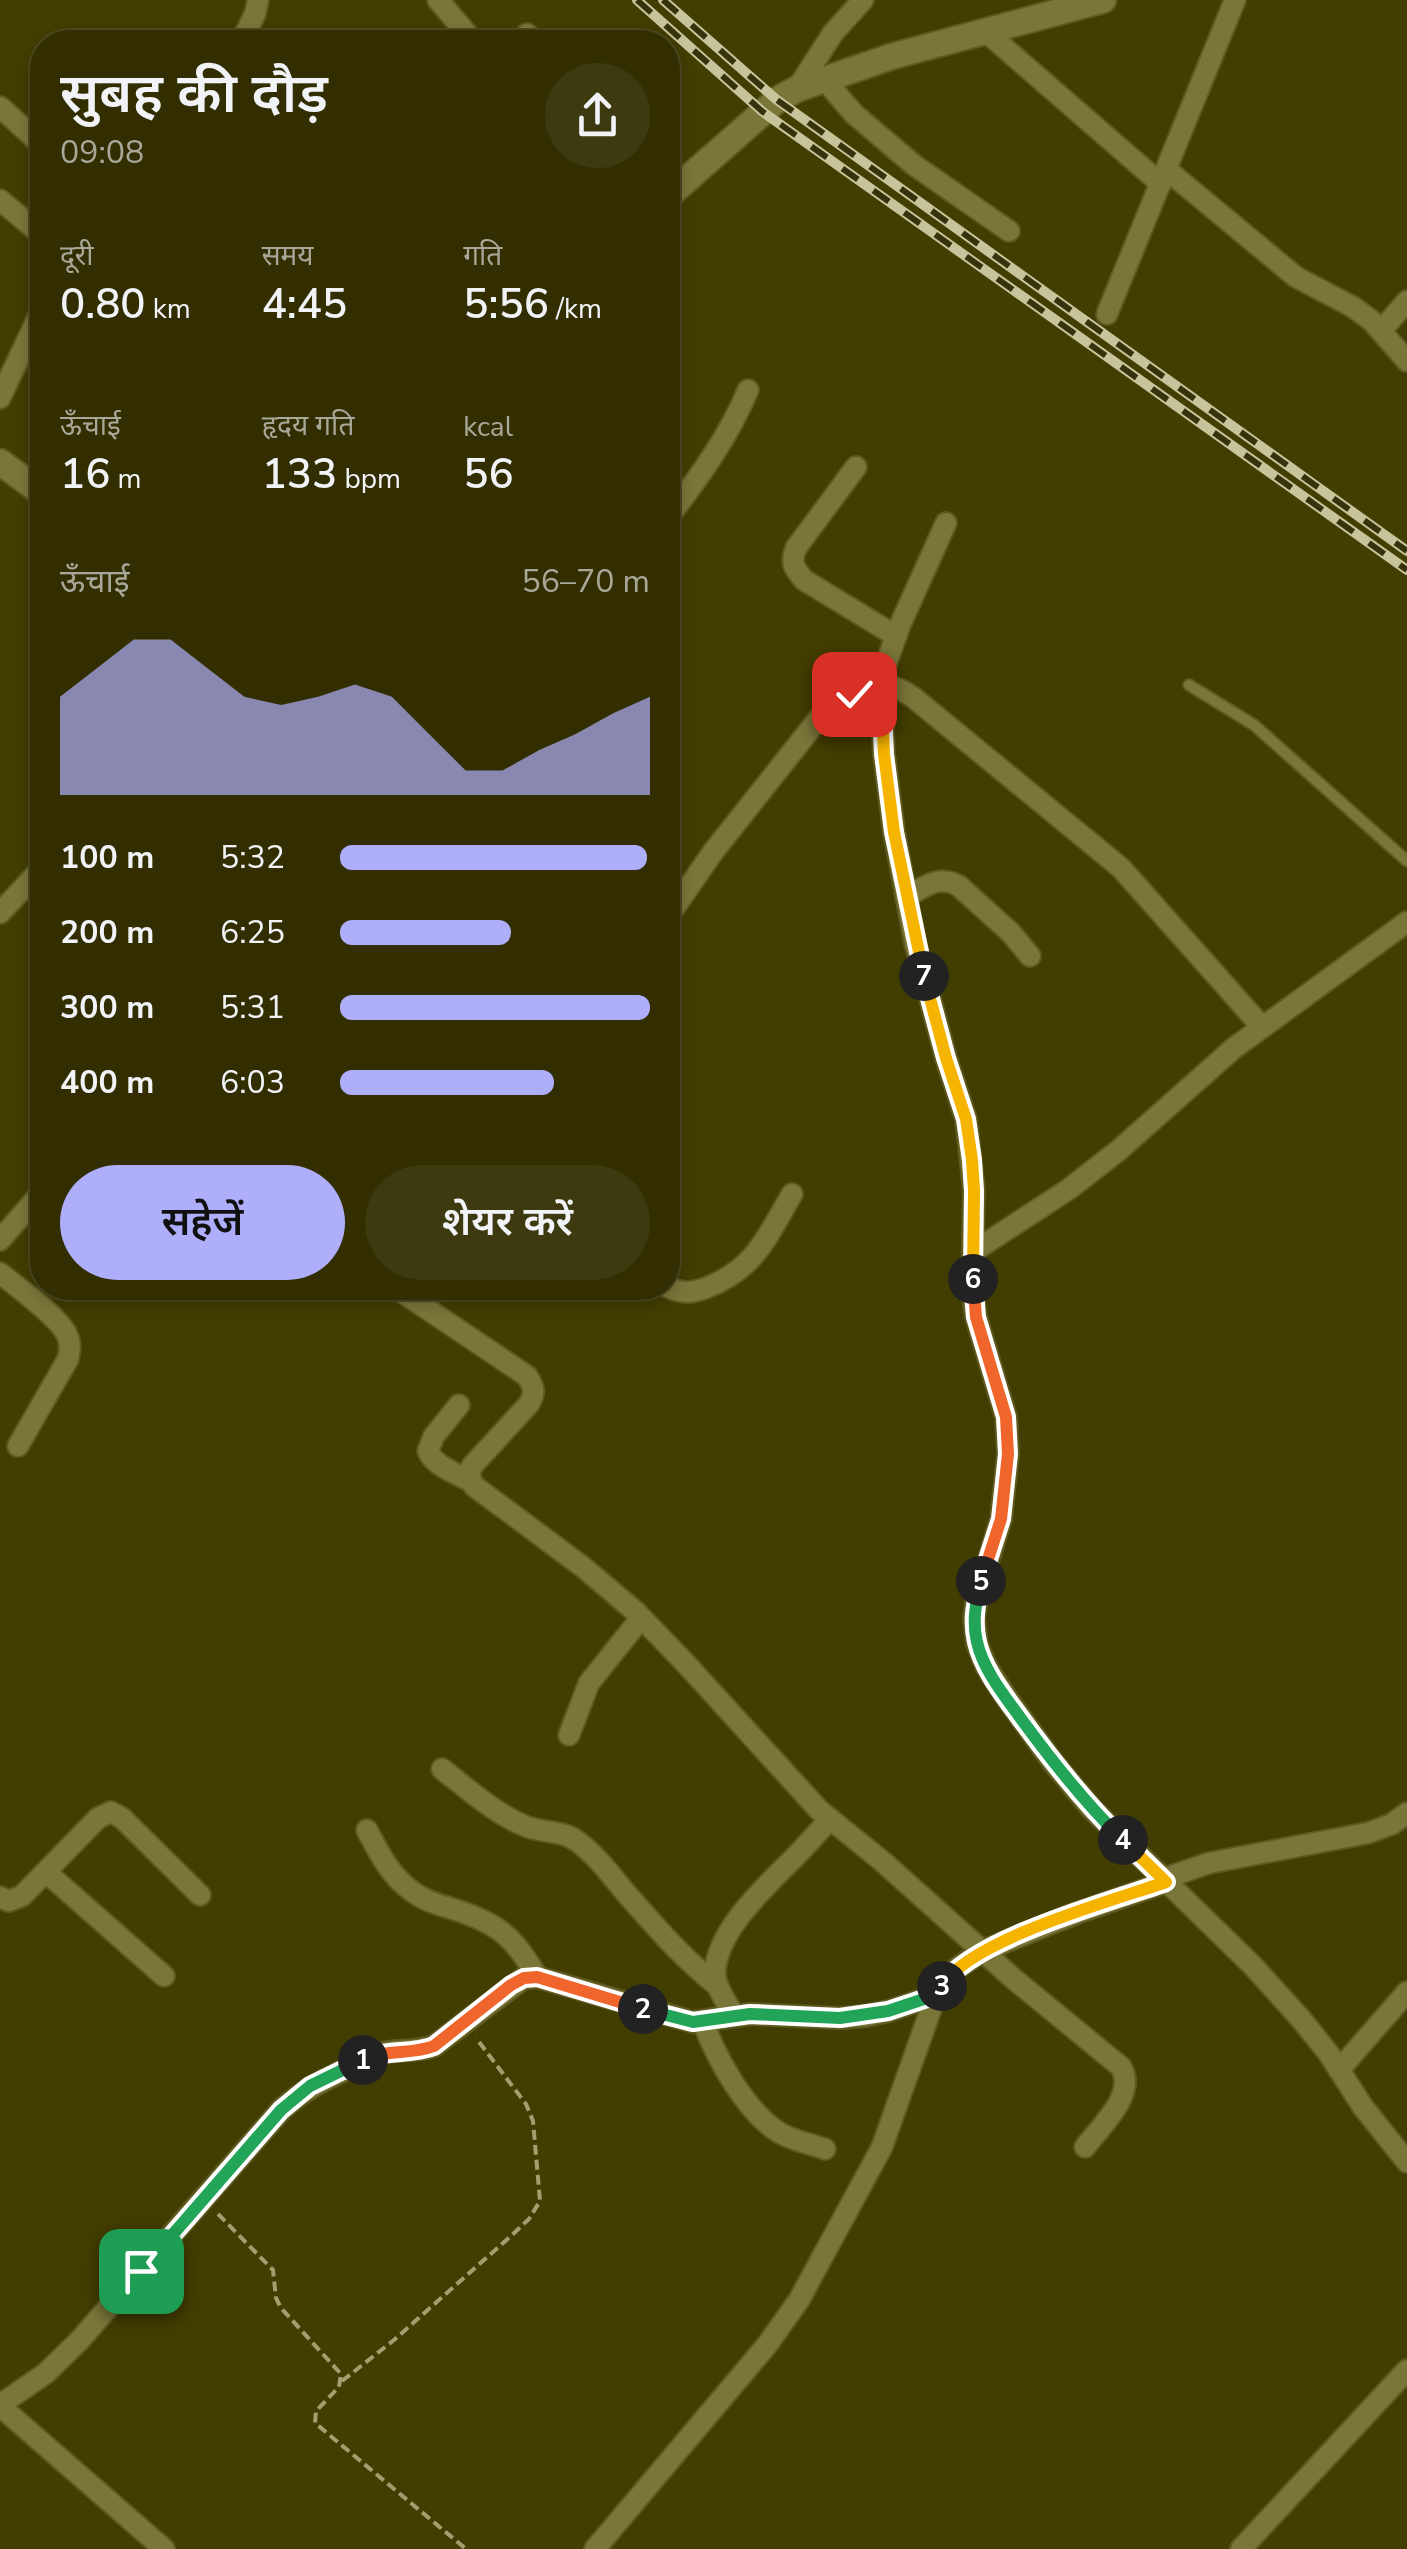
<!DOCTYPE html>
<html lang="hi">
<meta charset="utf-8">
<style>
:root{--surface:#322e01;--page:#3d3a10;--text:#f1f3f6;--muted:#a8a899;--line:#4d4a23;--accent:#afaefa}
body{margin:0;font-family:"Nunito Sans","Noto Sans Devanagari",sans-serif;background:var(--page);color:var(--text);height:100vh;display:flex;flex-direction:column;font-size:38px;white-space:nowrap}
*{box-sizing:border-box;margin:0}
p{font-size:32px;color:var(--muted)}
.icon{flex:none;width:55px;height:55px;fill:none;stroke:currentColor;stroke-width:2;stroke-linecap:round;stroke-linejoin:round}
.map{position:relative;flex:1;overflow:hidden}
.details{position:absolute;left:30px;top:30px;width:650px;height:1270px;display:flex;flex-direction:column;background:var(--surface);border-radius:40px;box-shadow:0 5px 15px #0003,0 0 0 2px var(--line)}
.details>*{flex:none}
.pin{position:absolute;display:grid;place-items:center;width:85px;height:85px;color:#fff;margin:-42px;border-radius:20px;box-shadow:0 5px 15px #0006}
.km{position:absolute;width:50px;height:50px;margin:-25px;border-radius:50%;background:#222;color:#fff;font-size:28px;line-height:50px;text-align:center}
.round{display:grid;place-items:center;flex:none;width:105px;height:105px;border-radius:52px;background:var(--page)}
.overview{display:flex;align-items:center;justify-content:space-between;height:170px;padding:0 30px}
h1{font-size:55px;font-weight:600;line-height:75px}
.metrics{display:grid;grid-template-columns:repeat(3,1fr);gap:15px;height:170px;padding:10px 30px}
.metrics div{display:grid;align-content:center}
.metrics b{font-size:42px;font-weight:600}
.metrics small{font-size:28px;font-weight:400}
.metrics p{font-size:28px}
.chart{height:280px;padding:20px 30px}
.chart p{display:flex;justify-content:space-between}
.chart svg{width:100%;height:180px;margin-top:10px;fill:var(--accent);opacity:.7}
.primary-button{display:flex;gap:20px;margin-top:auto;padding:20px 30px}
.primary-button a{flex:1;height:115px;border-radius:60px;background:var(--accent);color:#111;font-size:40px;font-weight:600;line-height:115px;text-align:center}
.primary-button a+a{background:var(--page);color:var(--text)}
ul{padding:0 30px;list-style:none;font-size:32px}
li{display:grid;grid-template-columns:160px 120px 1fr;align-items:center;height:75px}
li i{height:25px;border-radius:12px;background:var(--accent)}
.map>svg:first-child{display:block}
.lines{fill:none;stroke-linecap:round;stroke-linejoin:round}
.service-casing{stroke:#5e5921;stroke-width:14}
.minor-casing{stroke:#5e5921;stroke-width:24}
.tertiary-casing{stroke:#5e5921;stroke-width:29}
.path{stroke:#a29e70;stroke-width:4;stroke-dasharray:10 5;stroke-linecap:butt}
.service{stroke:#7a7539;stroke-width:10}
.minor{stroke:#7a7539;stroke-width:20}
.tertiary{stroke:#7a7539;stroke-width:25}
.rail-casing{stroke:#c7c39a;stroke-width:10}
.rail{stroke:#36320c;stroke-width:6;stroke-dasharray:19;stroke-linecap:butt}
.split-1-casing{stroke:#fff;stroke-width:20}
.split-2-casing{stroke:#fff;stroke-width:20}
.split-3-casing{stroke:#fff;stroke-width:20}
.split-4-casing{stroke:#fff;stroke-width:20}
.split-5-casing{stroke:#fff;stroke-width:20}
.split-6-casing{stroke:#fff;stroke-width:20}
.split-7-casing{stroke:#fff;stroke-width:20}
.split-8-casing{stroke:#fff;stroke-width:20}
.split-1{stroke:#22a559;stroke-width:12}
.split-2{stroke:#f0652b;stroke-width:12}
.split-3{stroke:#22a559;stroke-width:12}
.split-4{stroke:#f5b400;stroke-width:12}
.split-5{stroke:#22a559;stroke-width:12}
.split-6{stroke:#f0652b;stroke-width:12}
.split-7{stroke:#f5b400;stroke-width:12}
.split-8{stroke:#f5b400;stroke-width:12}
</style>
<div class="map">
<svg width="1407" height="2549" viewBox="0 0 1407 2549">
<rect width="100%" height="100%" fill="#423d01"/>
<g class="lines">
<defs>
<polyline id="service" points="1189,685 1254,725 1407,861"/>
<g id="minor">
<polyline points="438,0 474,42"/>
<polyline points="985,31 1161,184"/>
<polyline points="527,34 534,42"/>
<polyline points="241,42 255,14 258,0"/>
<polyline points="824,79 854,114 914,165 1009,231"/>
<polyline points="797,89 833,33 863,0"/>
<polyline points="0,107 42,145"/>
<polyline points="1167,170 1296,277 1353,307 1372,321 1407,361"/>
<polyline points="0,200 42,235"/>
<polyline points="1107,314 1235,0"/>
<polyline points="1381,331 1407,301"/>
<polyline points="668,348 668,347"/>
<polyline points="0,398 42,309"/>
<path d="M856,467L796,548C790,563 794,568 804,580L896,636"/>
<path d="M668,518C699,477 728,438 748,390"/>
<polyline points="877,689 900,625 946,523"/>
<path d="M865,697C887,682 893,684 914,698L1121,868L1262,1027"/>
<path d="M906,897C924,887 939,874 959,886L1011,933L1030,956"/>
<polyline points="0,913 42,868"/>
<polyline points="668,917 713,852 831,703 843,696 854,693 875,702 882,712 884,755 894,832 915,943 946,1058 966,1119 974,1191 972,1290 976,1317 1006,1417 1008,1454 1001,1519 977,1598 974,1618 977,1644 986,1666 1006,1697 1052,1761 1091,1808 1253,1966 1301,2019 1329,2054 1363,2107 1407,2162"/>
<polyline points="0,1240 42,1192"/>
<polyline points="974,1251 1069,1189 1119,1150 1234,1048 1407,922"/>
<path d="M0,1273C17,1287 59,1317 67,1335C71,1343 70,1350 68,1359L18,1446"/>
<path d="M668,1287C681,1294 692,1293 706,1288C755,1269 767,1237 792,1194"/>
<path d="M396,1288L527,1376C534,1387 536,1392 529,1404L472,1466L469,1475L474,1486L583,1567L636,1612L688,1666L819,1810L882,1861L1015,1980L1121,2067C1137,2094 1101,2126 1085,2147"/>
<path d="M459,1405L434,1436L428,1451C434,1466 456,1473 470,1481"/>
<polyline points="569,1735 589,1683 641,1618"/>
<path d="M442,1769C469,1790 494,1813 525,1826C542,1833 562,1830 577,1841C595,1854 611,1875 625,1892C655,1926 682,1958 718,1986"/>
<path d="M367,1830C379,1853 391,1877 413,1892C426,1902 441,1905 456,1910C499,1924 515,1938 537,1977"/>
<polyline points="46,1872 164,1976"/>
<polyline points="1163,1879 1209,1863 1368,1833 1392,1824 1407,1813"/>
<polyline points="0,1897 9,1901 22,1896 98,1818 111,1812 122,1818 200,1895"/>
<path d="M734,2015C727,2003 715,1987 715,1973C716,1931 766,1886 793,1859C806,1846 818,1832 830,1819"/>
<path d="M703,2022C716,2057 746,2113 780,2133C794,2141 811,2144 825,2149"/>
<polyline points="1339,2070 1407,1992"/>
<path d="M0,2405L46,2373L79,2341L281,2110C302,2091 324,2080 349,2068C359,2063 368,2057 378,2054C396,2048 416,2053 434,2046L524,1978L537,1977L693,2022L750,2014L840,2018L866,2016L889,2011L936,1995"/>
<polyline points="0,2406 164,2549"/>
<polyline points="595,2549 767,2345 799,2300 882,2147 936,1995 947,1979 957,1968 983,1951 1077,1913 1166,1882"/>
<polyline points="1241,2549 1407,2370"/>
</g>
<g id="tertiary">
<polyline points="668,196 777,100 797,89 893,56 1103,0"/>
<polyline points="0,462 42,493"/>
</g>
</defs>
<use href="#service" class="service-casing"/>
<use href="#minor" class="minor-casing"/>
<use href="#tertiary" class="tertiary-casing"/>
<g class="path">
<polyline points="218,2214 273,2270 276,2298 281,2308 341,2374 339,2387 316,2411 315,2423 466,2549"/>
<polyline points="342,2381 394,2340 512,2235 529,2219 540,2201 533,2121 526,2104 476,2038"/>
</g>
<use href="#service" class="service"/>
<use href="#minor" class="minor"/>
<use href="#tertiary" class="tertiary"/>
<defs>
<g id="rail">
<polyline points="637,0 763,112 1407,570"/>
<polyline points="663,0 777,100 1407,551"/>
</g>
</defs>
<use href="#rail" class="rail-casing"/>
<use href="#rail" class="rail"/>
</g>
<g class="lines">
<defs>
<polyline id="split-1" points="141,2271 281,2110 310,2086 363,2060"/>
<path id="split-2" d="M363,2060C386,2049 411,2055 434,2046L511,1985L524,1978L537,1977L643,2009"/>
<polyline id="split-3" points="643,2009 693,2022 750,2014 840,2018 888,2011 936,1995 942,1986"/>
<path id="split-4" d="M942,1986C971,1939 1112,1901 1166,1882L1123,1840"/>
<path id="split-5" d="M981,1581C976,1602 972,1621 977,1642C983,1669 1003,1694 1019,1716C1051,1760 1084,1802 1123,1840"/>
<polyline id="split-6" points="973,1279 976,1317 1006,1417 1008,1454 1001,1519 981,1581"/>
<polyline id="split-7" points="924,976 946,1058 966,1119 972,1160 974,1191 973,1279"/>
<polyline id="split-8" points="854,694 875,702 882,712 884,754 894,832 924,976"/>
</defs>
<use href="#split-1" class="split-1-casing"/>
<use href="#split-2" class="split-2-casing"/>
<use href="#split-3" class="split-3-casing"/>
<use href="#split-4" class="split-4-casing"/>
<use href="#split-5" class="split-5-casing"/>
<use href="#split-6" class="split-6-casing"/>
<use href="#split-7" class="split-7-casing"/>
<use href="#split-8" class="split-8-casing"/>
<use href="#split-1" class="split-1"/>
<use href="#split-2" class="split-2"/>
<use href="#split-3" class="split-3"/>
<use href="#split-4" class="split-4"/>
<use href="#split-5" class="split-5"/>
<use href="#split-6" class="split-6"/>
<use href="#split-7" class="split-7"/>
<use href="#split-8" class="split-8"/>
</g>
</svg>
<div class="pin" style="left:141px;top:2271px;background:#1e9e55"><svg class="icon" aria-label="arrive" viewBox="0 0 24 24"><path d="M6 21V4h12l-3 4 3 4H6"/></svg></div>
<div class="pin" style="left:854px;top:694px;background:#d93025"><svg class="icon" aria-label="check" viewBox="0 0 24 24"><path d="M5 12l5 5 9-10"/></svg></div>
<b class="km" style="left:363px;top:2060px">1</b>
<b class="km" style="left:643px;top:2009px">2</b>
<b class="km" style="left:942px;top:1986px">3</b>
<b class="km" style="left:1123px;top:1840px">4</b>
<b class="km" style="left:981px;top:1581px">5</b>
<b class="km" style="left:973px;top:1279px">6</b>
<b class="km" style="left:924px;top:976px">7</b>
<section class="details">
<div class="overview"><div><h1>सुबह की दौड़</h1><p>09:08</p></div><a class="round"><svg class="icon" aria-label="share" viewBox="0 0 24 24"><path d="M12 15V3M7 8l5-5 5 5M5 13v7h14v-7"/></svg></a></div>
<div class="metrics">
<div><p>दूरी</p><b>0.80<small> km</small></b></div>
<div><p>समय</p><b>4:45</b></div>
<div><p>गति</p><b>5:56<small> /km</small></b></div>
</div>
<div class="metrics">
<div><p>ऊँचाई</p><b>16<small> m</small></b></div>
<div><p>हृदय गति</p><b>133<small> bpm</small></b></div>
<div><p>kcal</p><b>56</b></div>
</div>
<div class="chart"><p><span>ऊँचाई</span>56–70 m</p>
<svg viewBox="0 0 160 44" preserveAspectRatio="none"><path d="M0 44V20L10 13L20 6L30 6L40 13L50 20L60 22L70 20L80 17L90 20L100 29L110 38L120 38L130 33L140 29L150 24L160 20V44z"/></svg>
</div>
<ul>
<li><b>100 m</b>5:32<i style="width:99%"></i></li>
<li><b>200 m</b>6:25<i style="width:55%"></i></li>
<li><b>300 m</b>5:31<i style="width:100%"></i></li>
<li><b>400 m</b>6:03<i style="width:69%"></i></li>
</ul>
<div class="primary-button"><a>सहेजें</a><a>शेयर करें</a></div>
</section>
</div>
